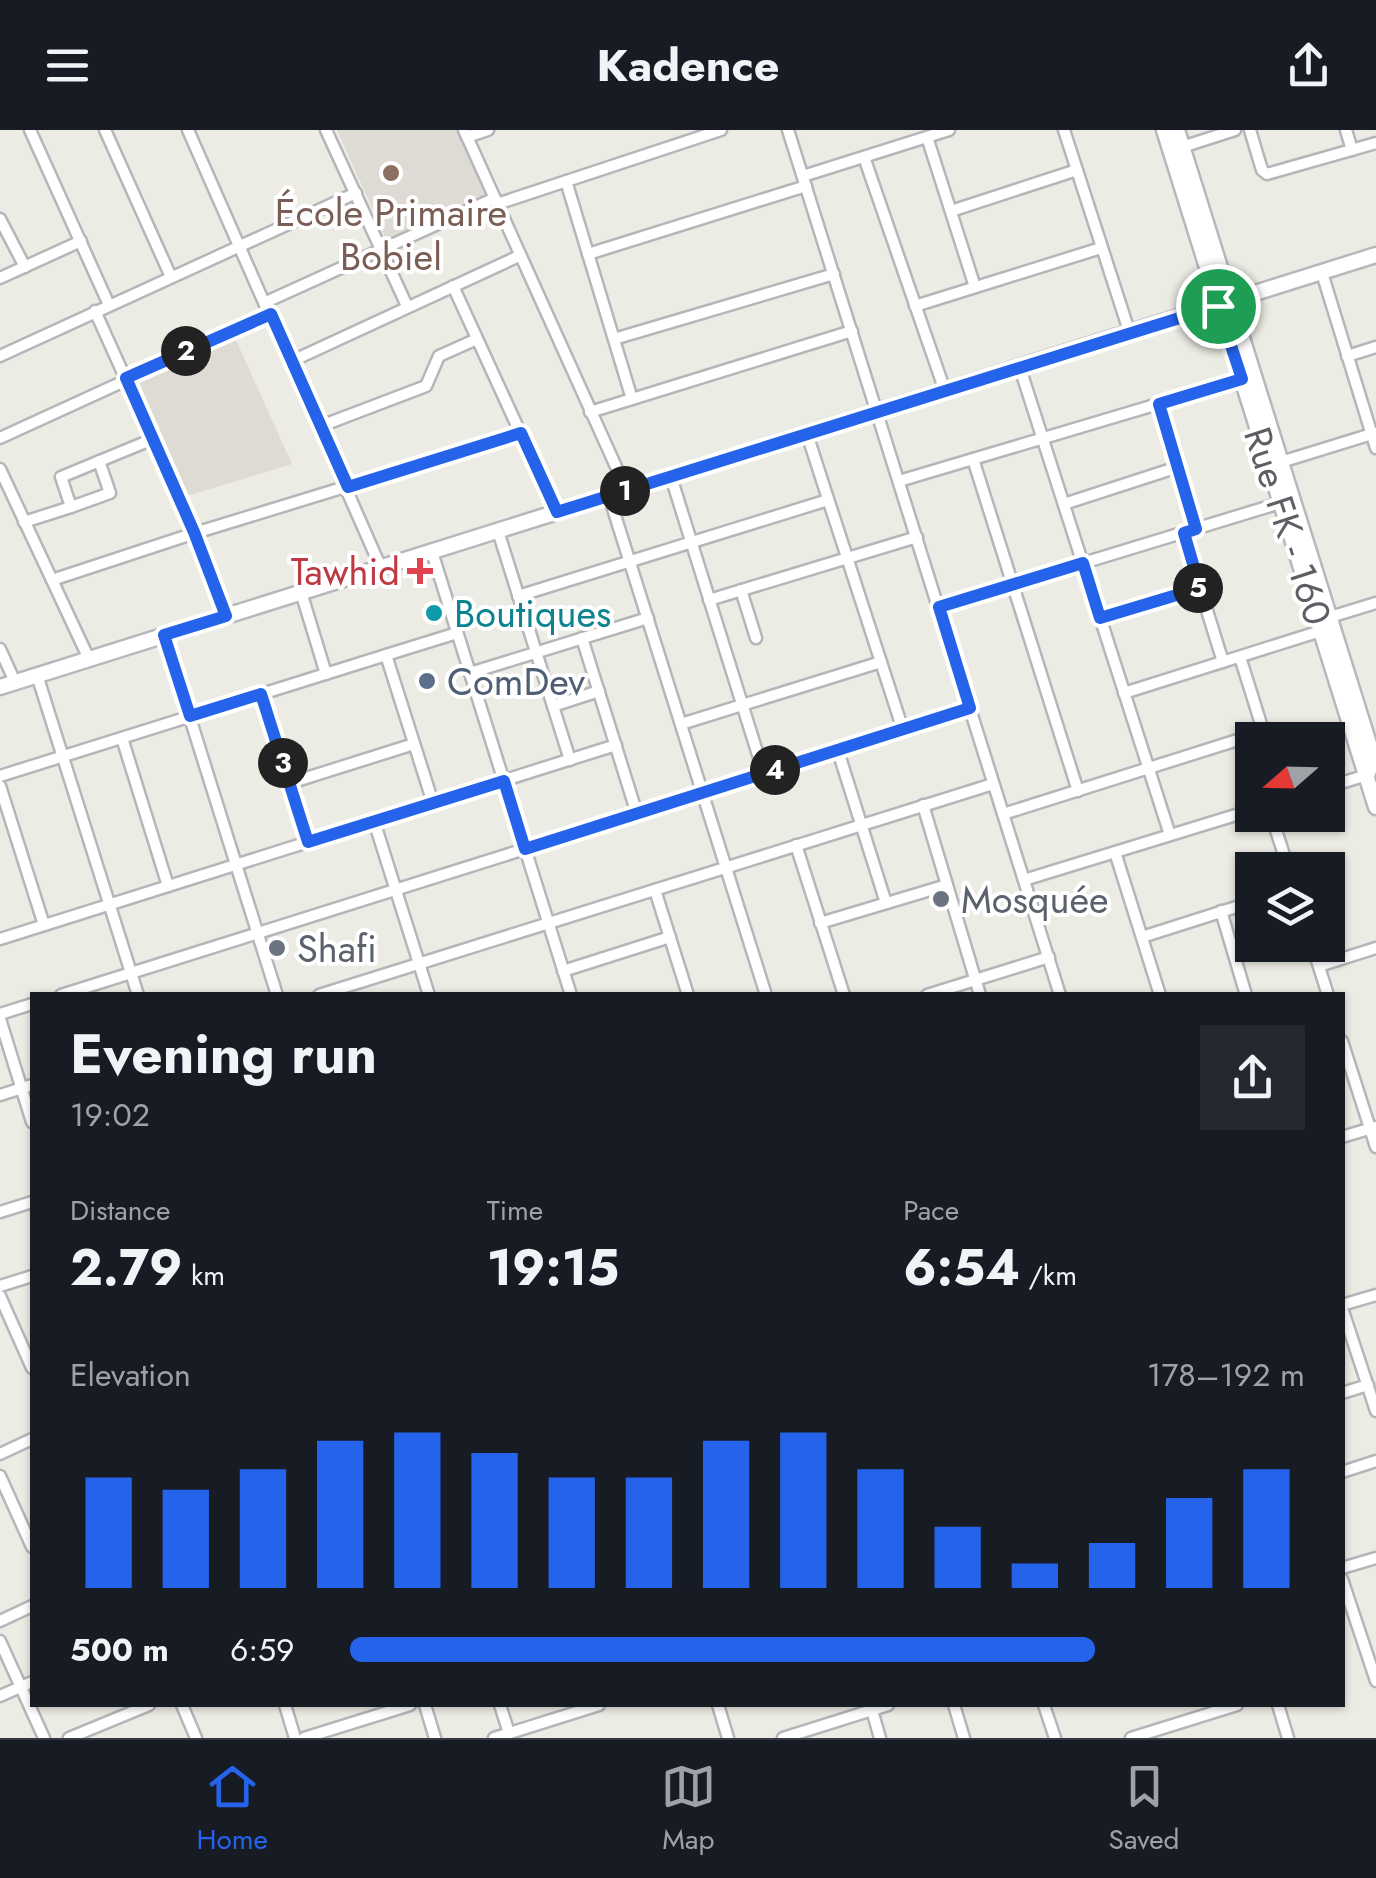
<!DOCTYPE html>
<meta charset="utf-8">
<style>
:root{--surface:#171b24;--page:#242831;--text:#f1f3f6;--muted:#9ea1a6;--line:#363941;--accent:#2563eb}
body{margin:0;font-family:Jost,sans-serif;background:var(--page);color:var(--text);height:100vh;display:flex;flex-direction:column;font-size:38px;white-space:nowrap}
*{box-sizing:border-box;margin:0}
p{font-size:32px;color:var(--muted)}
.icon{flex:none;width:55px;height:55px;fill:none;stroke:currentColor;stroke-width:2;stroke-linecap:round;stroke-linejoin:round}
.map{position:relative;flex:1;overflow:hidden}
.drawer{position:absolute;left:30px;top:862px;width:1315px;height:715px;display:flex;flex-direction:column;background:var(--surface);border-radius:0px;box-shadow:0 2px 8px #0004}
.drawer>*{flex:none}
.needle{width:65px;rotate:250deg}
.buttons{position:absolute;left:1235px;top:592px;display:grid;gap:20px}
.buttons a{display:grid;place-items:center;width:110px;height:110px;border-radius:0px;background:var(--surface);box-shadow:0 2px 8px #0004;font-size:50px}
.pin{position:absolute;display:grid;place-items:center;width:85px;height:85px;color:#fff;margin:-42px;border:5px solid #fff;border-radius:50%;box-shadow:0 2px 10px #0007}
.km{position:absolute;width:50px;height:50px;margin:-25px;border-radius:50%;background:#222;color:#fff;font-size:28px;line-height:50px;text-align:center}
.round{display:grid;place-items:center;flex:none;width:105px;height:105px;border-radius:0px;background:var(--page)}
.overview{display:flex;align-items:center;justify-content:space-between;height:170px;padding:0 40px}
h1{font-size:55px;font-weight:700;line-height:75px}
.stats{display:grid;grid-template-columns:repeat(3,1fr);gap:15px;height:170px;padding:10px 40px}
.stats div{display:grid;align-content:center}
.stats b{font-size:50px;font-weight:700}
.stats small{font-size:28px;font-weight:400}
.stats p{font-size:28px}
.chart{height:280px;padding:20px 40px}
.chart p{display:flex;justify-content:space-between}
.chart svg{width:100%;height:180px;margin-top:10px;stroke:var(--accent);stroke-width:6}
ul{padding:0 40px;list-style:none;font-size:32px}
li{display:grid;grid-template-columns:160px 120px 1fr;align-items:center;height:75px}
li i{height:25px;border-radius:12px;background:var(--accent)}
header{display:flex;justify-content:space-between;align-items:center;height:130px;padding:0 40px;background:var(--surface);font-size:45px;font-weight:700}
.dock{display:flex;justify-content:space-around;align-items:center;height:140px;border-top:2px solid var(--line);background:var(--surface);font-size:28px;color:var(--muted)}
.dock a{display:grid;justify-items:center;gap:5px}
.dock .current{color:var(--accent)}
.map>svg:first-child{display:block}
.education{fill:#dddbd3}
.lines{fill:none;stroke-linecap:round;stroke-linejoin:round}
.street-casing{stroke:#b5b6ba;stroke-width:15}
.secondary-casing{stroke:#b6b8bd;stroke-width:19}
.street{stroke:#fff;stroke-width:10}
.secondary{stroke:#fff;stroke-width:14}
.route-casing{stroke:#fff;stroke-width:20}
.route{stroke:#2563eb;stroke-width:12}
.education-dot{fill:#8d6e63;stroke:#fff;stroke-width:4}
.health-dot{fill:#e0444e;stroke:#fff;stroke-width:4}
.culture-dot{fill:#0f9aa8;stroke:#fff;stroke-width:4}
.service-dot{fill:#5c6f8a;stroke:#fff;stroke-width:4}
.worship-dot{fill:#6b7280;stroke:#fff;stroke-width:4}
.labels{text-anchor:middle;dominant-baseline:central;stroke-width:8;stroke-linejoin:round;paint-order:stroke}
.education-label{font-size:38px;fill:#785e54;stroke:#fff}
.street-label{font-size:38px;fill:#5c5f63;stroke:#fff}
.health-label{font-size:38px;fill:#be3a42;stroke:#fff;text-anchor:end}
.culture-label{font-size:38px;fill:#0d838f;stroke:#fff;text-anchor:start}
.service-label{font-size:38px;fill:#4e5e75;stroke:#fff;text-anchor:start}
.worship-label{font-size:38px;fill:#5b616d;stroke:#fff;text-anchor:start}
</style>
<header><svg class="icon" aria-label="menu" viewBox="0 0 24 24"><path d="M4 6h16M4 12h16M4 18h16"/></svg>Kadence<svg class="icon" aria-label="share" viewBox="0 0 24 24"><path d="M12 15V3M7 8l5-5 5 5M5 13v7h14v-7"/></svg></header>
<div class="map">
<svg width="1376" height="1608" viewBox="0 0 1376 1608">
<rect width="100%" height="100%" fill="#edece4"/>
<g class="education">
<polygon points="337,0 457,0 488,66 387,111"/>
<polygon points="235,208 292,334 187,366 135,252"/>
</g>
<g class="lines">
<defs>
<g id="street">
<polyline points="30,0 109,175"/>
<polyline points="105,0 171,147"/>
<polyline points="188,0 381,438"/>
<polyline points="326,0 407,176"/>
<polyline points="464,0 627,361"/>
<polyline points="788,0 1060,865"/>
<polyline points="1064,0 1130,204"/>
<polyline points="1250,0 1262,40 1267,44 1376,13"/>
<polyline points="1346,0 1352,20"/>
<polyline points="467,7 488,0"/>
<polyline points="927,7 975,157"/>
<polyline points="1182,17 1235,0"/>
<polyline points="864,27 945,261"/>
<polyline points="803,46 949,0"/>
<polyline points="566,51 632,269"/>
<polyline points="497,74 721,0"/>
<polyline points="951,81 1077,40"/>
<polyline points="0,89 25,137"/>
<polyline points="588,124 806,56"/>
<polyline points="1322,143 1376,318"/>
<polyline points="0,148 81,111"/>
<polyline points="453,156 557,383"/>
<polyline points="266,172 495,68"/>
<polyline points="915,176 1101,118"/>
<polyline points="95,181 195,403 226,486"/>
<polyline points="614,209 834,144"/>
<polyline points="0,226 356,63"/>
<polyline points="1347,226 1376,217"/>
<polyline points="292,231 519,126"/>
<polyline points="1020,238 1170,705"/>
<polyline points="1159,274 1196,399"/>
<polyline points="590,282 852,201"/>
<polyline points="321,296 426,256 439,226 477,209"/>
<polyline points="807,304 903,600"/>
<polyline points="0,308 271,184"/>
<polyline points="973,329 1078,661"/>
<polyline points="1281,332 1375,303"/>
<polyline points="0,339 89,529"/>
<polyline points="671,347 764,644"/>
<polyline points="899,351 1242,249"/>
<polyline points="609,366 766,865"/>
<polyline points="1064,374 1178,337"/>
<polyline points="71,377 110,363 99,331"/>
<polyline points="24,392 71,377 61,347 153,309"/>
<polyline points="498,401 570,630"/>
<polyline points="1183,403 1223,532"/>
<polyline points="432,422 571,865"/>
<polyline points="52,450 195,403 521,303"/>
<polyline points="741,460 756,508"/>
<polyline points="301,462 326,544"/>
<polyline points="518,466 828,370"/>
<polyline points="709,470 917,407"/>
<polyline points="939,477 1280,373"/>
<polyline points="1330,487 1376,473"/>
<polyline points="1100,488 1200,458"/>
<polyline points="164,505 277,865"/>
<polyline points="582,508 637,684"/>
<polyline points="0,519 15,552"/>
<polyline points="386,525 457,503"/>
<polyline points="1240,527 1266,610"/>
<polyline points="470,543 648,488"/>
<polyline points="37,545 138,865"/>
<polyline points="1124,563 1327,499"/>
<polyline points="261,564 308,712"/>
<polyline points="553,576 599,561"/>
<polyline points="681,594 881,532"/>
<polyline points="122,608 168,756"/>
<polyline points="838,621 886,773"/>
<polyline points="0,646 386,525 433,673"/>
<polyline points="290,653 414,614"/>
<polyline points="0,656 44,795"/>
<polyline points="1328,657 1370,644"/>
<polyline points="923,675 980,865"/>
<polyline points="1003,684 1263,602"/>
<polyline points="1271,685 1289,740"/>
<polyline points="374,691 429,865"/>
<polyline points="796,715 844,865"/>
<polyline points="1115,722 1160,865"/>
<polyline points="1024,750 1252,680"/>
<polyline points="655,760 688,865"/>
<polyline points="1221,781 1246,865"/>
<polyline points="820,793 947,755"/>
<polyline points="1142,807 1252,772"/>
<polyline points="0,809 616,615"/>
<polyline points="1312,815 1328,865"/>
<polyline points="1319,836 1376,818"/>
<polyline points="563,841 670,807"/>
<polyline points="61,865 970,579"/>
<polyline points="319,865 993,654"/>
<polyline points="927,865 1049,827"/>
<polyline points="0,884 32,874"/>
<polyline points="0,889 32,992"/>
<polyline points="1342,911 1376,1017"/>
<polyline points="0,965 32,955"/>
<polyline points="1342,1007 1375,997"/>
<polyline points="0,1082 32,1072"/>
<polyline points="0,1156 32,1146"/>
<polyline points="0,1166 32,1238"/>
<polyline points="1342,1175 1376,1165"/>
<polyline points="1342,1178 1376,1281"/>
<polyline points="1342,1263 1368,1255"/>
<polyline points="0,1324 32,1309"/>
<polyline points="1342,1342 1376,1331"/>
<polyline points="0,1346 32,1417"/>
<polyline points="1342,1438 1376,1428"/>
<polyline points="1342,1449 1376,1551"/>
<polyline points="0,1491 32,1476"/>
<polyline points="0,1511 44,1608"/>
<polyline points="0,1566 32,1552"/>
<polyline points="182,1575 196,1608"/>
<polyline points="285,1575 295,1608"/>
<polyline points="425,1575 435,1608"/>
<polyline points="500,1575 509,1603"/>
<polyline points="718,1575 728,1608"/>
<polyline points="954,1575 964,1608"/>
<polyline points="1044,1575 1055,1608"/>
<polyline points="1278,1575 1288,1608"/>
<polyline points="872,1580 880,1608"/>
<polyline points="69,1608 149,1575"/>
<polyline points="304,1608 410,1575"/>
<polyline points="494,1608 599,1575"/>
<polyline points="783,1608 888,1575"/>
<polyline points="1131,1608 1237,1575"/>
</g>
<g id="secondary">
<polyline points="1164,0 1376,677"/>
<polyline points="1177,0 1376,636"/>
<polyline points="0,557 1376,125"/>
</g>
</defs>
<use href="#street" class="street-casing"/>
<use href="#secondary" class="secondary-casing"/>
<use href="#street" class="street"/>
<use href="#secondary" class="secondary"/>
</g>
<g class="lines">
<defs>
<polygon id="route" points="1218,176 1242,249 1159,274 1196,399 1184,403 1200,458 1100,488 1083,433 939,477 970,578 525,719 504,651 308,712 261,564 190,586 164,505 226,486 194,402 126,248 271,184 348,357 521,303 557,382"/>
</defs>
<use href="#route" class="route-casing"/>
<use href="#route" class="route"/>
</g>
<circle class="education-dot" cx="391" cy="43" r="10"/>
<path class="health-dot" d="M415 426h10v10h10v10h-10v10h-10v-10h-10v-10h10z"/>
<circle class="culture-dot" cx="434" cy="483" r="10"/>
<circle class="service-dot" cx="427" cy="551" r="10"/>
<g class="worship-dot">
<circle cx="941" cy="769" r="10"/>
<circle cx="277" cy="818" r="10"/>
</g>
<g class="labels">
<g class="education-label">
<text x="391" y="82">École Primaire<tspan x="391" dy="44">Bobiel</tspan></text>
</g>
<g class="street-label">
<text transform="translate(1288 396) rotate(72)">Rue FK - 160</text>
</g>
<g class="health-label">
<text x="400" y="441">Tawhid</text>
</g>
<g class="culture-label">
<text x="454" y="483">Boutiques</text>
</g>
<g class="service-label">
<text x="447" y="551">ComDev</text>
</g>
<g class="worship-label">
<text x="961" y="769">Mosquée</text>
<text x="297" y="818">Shafi</text>
</g>
</g>
</svg>
<div class="buttons">
<a><svg class="needle" viewBox="-14 -14 28 28"><path d="M0-13l5 13h-10z" fill="#e53935"/><path d="M0 13l5-13h-10z" fill="#9ea1a6"/></svg></a>
<a><svg class="icon" aria-label="layers" viewBox="0 0 24 24"><path d="M12 4l9 5-9 5-9-5zM3 14l9 5 9-5"/></svg></a>
</div>
<div class="pin" style="left:1218px;top:176px;background:#1e9e55"><svg class="icon" aria-label="arrive" viewBox="0 0 24 24"><path d="M6 21V4h12l-3 4 3 4H6"/></svg></div>
<b class="km" style="left:625px;top:361px">1</b>
<b class="km" style="left:186px;top:221px">2</b>
<b class="km" style="left:283px;top:633px">3</b>
<b class="km" style="left:775px;top:640px">4</b>
<b class="km" style="left:1198px;top:458px">5</b>
<section class="drawer">
<div class="overview"><div><h1>Evening run</h1><p>19:02</p></div><a class="round"><svg class="icon" aria-label="share" viewBox="0 0 24 24"><path d="M12 15V3M7 8l5-5 5 5M5 13v7h14v-7"/></svg></a></div>
<div class="stats">
<div><p>Distance</p><b>2.79<small> km</small></b></div>
<div><p>Time</p><b>19:15</b></div>
<div><p>Pace</p><b>6:54<small> /km</small></b></div>
</div>
<div class="chart"><p><span>Elevation</span>178–192 m</p>
<svg viewBox="0 0 160 44" preserveAspectRatio="none"><path d="M5 44V17M15 44V20M25 44V15M35 44V8M45 44V6M55 44V11M65 44V17M75 44V17M85 44V8M95 44V6M105 44V15M115 44V29M125 44V38M135 44V33M145 44V22M155 44V15"/></svg>
</div>
<ul>
<li><b>500 m</b>6:59<i style="width:78%"></i></li>
</ul>
</section>
</div>
<nav class="dock">
<a class="current"><svg class="icon" aria-label="home" viewBox="0 0 24 24"><path d="M3 11l9-7 9 7M6 9v11h12V9"/></svg>Home</a>
<a><svg class="icon" aria-label="map" viewBox="0 0 24 24"><path d="M3 6l6-2 6 2 6-2v14l-6 2-6-2-6 2zM9 4v14M15 6v14"/></svg>Map</a>
<a><svg class="icon" aria-label="saved" viewBox="0 0 24 24"><path d="M7 4h10v16l-5-4-5 4z"/></svg>Saved</a>
</nav>
